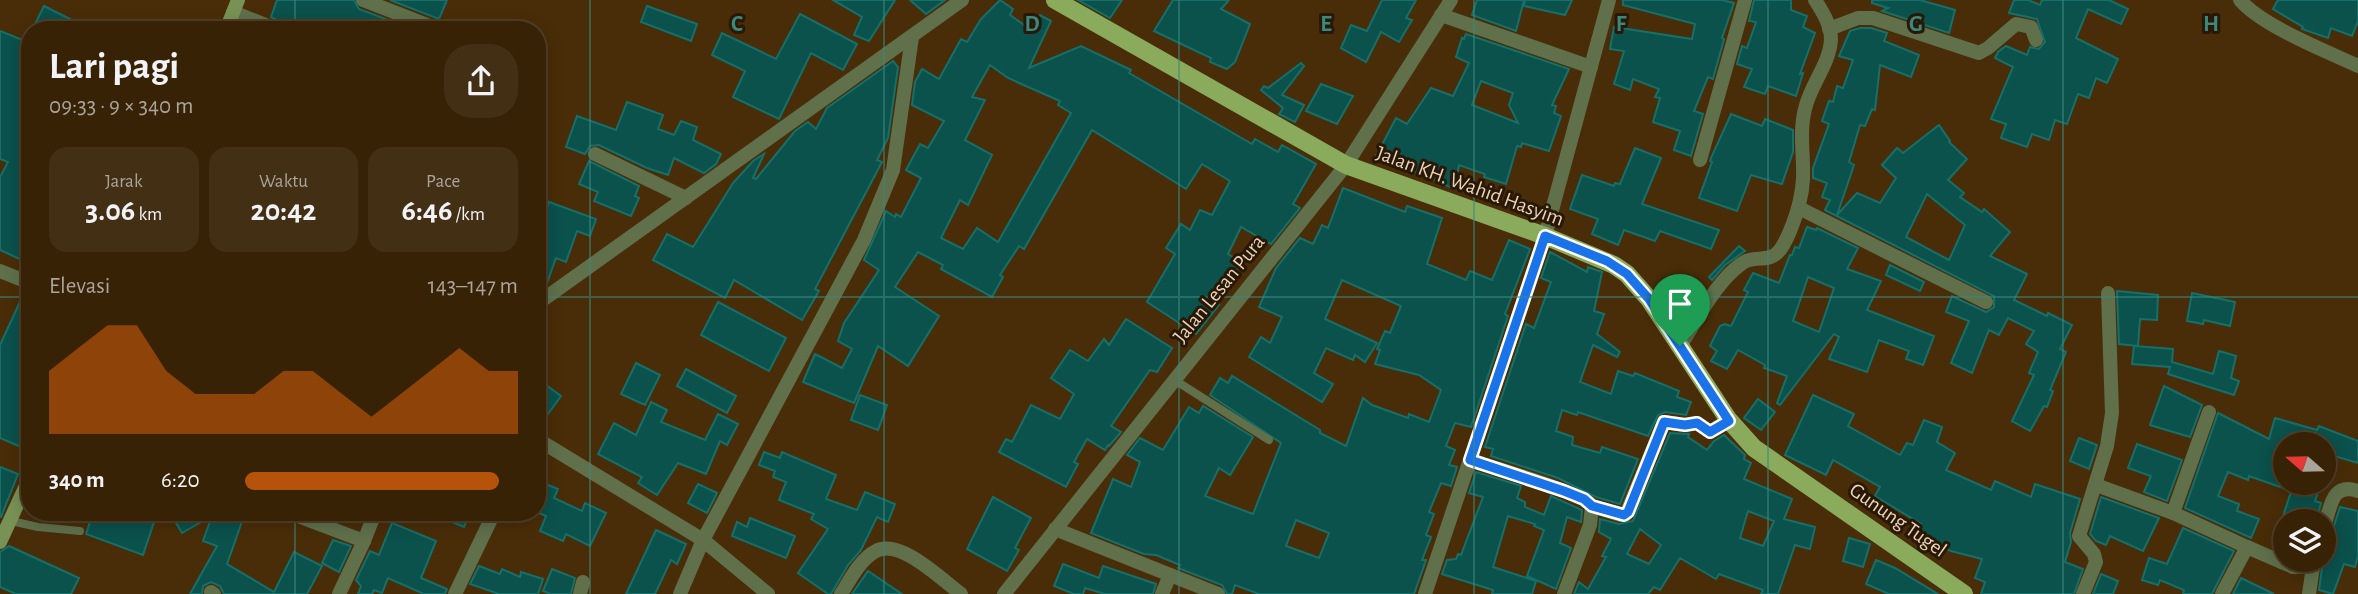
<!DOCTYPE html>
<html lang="id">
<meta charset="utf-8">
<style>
:root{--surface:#372206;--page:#422f14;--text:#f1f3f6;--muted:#aaa49b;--line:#513f28;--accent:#b45309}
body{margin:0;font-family:"Alegreya Sans",sans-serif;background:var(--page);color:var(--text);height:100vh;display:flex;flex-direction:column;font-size:26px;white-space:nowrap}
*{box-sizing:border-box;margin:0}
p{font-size:23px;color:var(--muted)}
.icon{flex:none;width:38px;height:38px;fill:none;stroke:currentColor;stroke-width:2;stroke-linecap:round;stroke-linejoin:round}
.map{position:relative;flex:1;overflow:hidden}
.details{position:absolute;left:21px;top:21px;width:525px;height:500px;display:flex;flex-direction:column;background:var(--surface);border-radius:28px;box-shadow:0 4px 18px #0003,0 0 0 2px var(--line)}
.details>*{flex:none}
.needle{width:46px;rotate:290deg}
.fabs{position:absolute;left:2273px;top:432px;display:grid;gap:14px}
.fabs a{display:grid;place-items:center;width:63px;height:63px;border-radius:50%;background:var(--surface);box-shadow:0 4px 18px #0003,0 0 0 2px var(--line);font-size:35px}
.pin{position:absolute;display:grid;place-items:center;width:60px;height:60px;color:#fff;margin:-72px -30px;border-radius:50% 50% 50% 0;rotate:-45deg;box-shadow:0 0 7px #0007}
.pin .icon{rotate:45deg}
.round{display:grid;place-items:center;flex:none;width:74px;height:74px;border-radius:28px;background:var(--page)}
.summary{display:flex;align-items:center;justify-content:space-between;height:119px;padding:0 28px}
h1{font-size:38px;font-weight:700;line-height:52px}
.stats{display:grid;grid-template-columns:repeat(3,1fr);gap:10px;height:119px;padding:7px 28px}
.stats div{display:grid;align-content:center;border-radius:18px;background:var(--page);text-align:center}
.stats b{font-size:30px;font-weight:700}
.stats small{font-size:19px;font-weight:400}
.stats p{font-size:19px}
.chart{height:196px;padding:14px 28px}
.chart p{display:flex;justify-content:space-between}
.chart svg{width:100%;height:126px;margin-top:7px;fill:var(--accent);opacity:.7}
ul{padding:0 28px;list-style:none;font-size:23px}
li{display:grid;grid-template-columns:112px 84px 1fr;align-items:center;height:52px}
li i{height:18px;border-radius:9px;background:var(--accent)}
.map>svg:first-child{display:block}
.building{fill:#0b514c;stroke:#15706a;stroke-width:2;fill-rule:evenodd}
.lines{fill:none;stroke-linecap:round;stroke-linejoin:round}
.service{stroke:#60704b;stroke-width:8}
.minor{stroke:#60704b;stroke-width:14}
.tertiary{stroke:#60704b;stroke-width:14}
.secondary{stroke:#789255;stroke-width:14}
.primary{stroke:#8aab5c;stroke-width:18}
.route-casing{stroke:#fff;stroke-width:14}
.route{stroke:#1a73e8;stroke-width:9}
.grid{fill:none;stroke:#3b897e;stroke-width:2;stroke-opacity:0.55}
.labels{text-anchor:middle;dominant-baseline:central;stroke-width:6;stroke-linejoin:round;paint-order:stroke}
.street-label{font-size:21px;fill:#ead3bc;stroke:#281805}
.grid-label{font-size:23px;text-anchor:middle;font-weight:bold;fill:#3b897e;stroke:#281805;stroke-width:6;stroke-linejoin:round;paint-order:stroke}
</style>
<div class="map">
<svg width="2358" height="594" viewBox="0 0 2358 594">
<rect width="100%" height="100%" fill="#492d08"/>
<g class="building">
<polygon points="277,0 354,0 359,9 396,23 393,30 287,30 285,24 271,17"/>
<polygon points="390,0 447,0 439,19"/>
<polygon points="833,0 895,0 869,41 854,35 862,17"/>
<polygon points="910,0 945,0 926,14"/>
<path d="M1000,0L1013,9L1010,15L1030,29L1040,15L1051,21L1029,68L1081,46L1131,70L1129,73L1252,144L1255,139L1278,152L1282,145L1316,164L1293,204L1300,208L1271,244L1241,227L1228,254L1242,263L1216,303L1219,305L1196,334L1147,302L1175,254L1166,248L1181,224L1190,230L1200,210L1212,215L1230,181L1202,164L1186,189L1092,130L1024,249L1019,246L1000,275L1003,277L992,297L941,269L943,265L918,252L895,287L939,316L908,366L878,346L854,403L803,382L815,354L842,368L852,349L838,341L844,323L879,270L864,260L886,211L895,217L896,214L901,217L921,178L906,170L920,144L928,148L944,121L912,105L915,82L922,69L939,79L961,39L967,42L981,19ZM990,65L1008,78L1060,101L1058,105L1071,113L998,242L977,228L963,249L941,238L960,200L968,205L992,155L965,140L985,100L972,97Z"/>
<polygon points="1078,0 1122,0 1110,18"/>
<polygon points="1173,0 1229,0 1221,9 1250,24 1235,62 1227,69 1210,62 1211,58 1154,31"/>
<polygon points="1382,0 1416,0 1406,18 1412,20 1399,42 1381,32 1366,62 1341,48 1351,25 1367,31"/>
<polygon points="1477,0 1524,0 1516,31 1472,15"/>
<polygon points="1525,0 1572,0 1565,15 1524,6"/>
<polygon points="1623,0 1722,0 1734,3 1722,38 1724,39 1713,79 1708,77 1694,111 1703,114 1691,156 1674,150 1680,131 1653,122 1660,98 1655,97 1659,89 1633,79 1630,90 1614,84 1624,51 1610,49 1614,27 1692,39 1695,24 1623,5"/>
<polygon points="1754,0 1791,0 1791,10 1807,16 1803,27 1815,33 1800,74 1803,73 1796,96 1768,86 1765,94 1744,87 1752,69 1737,64 1742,46 1747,48 1756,22 1749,21"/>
<polygon points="1872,0 1920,0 1955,10 1949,33 1882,11 1888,8 1872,3"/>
<polygon points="2014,0 2028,0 2040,5 2042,0 2109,0 2128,9 2121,24 2088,9 2076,38 2118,59 2107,83 2096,78 2089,98 2078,94 2067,124 2055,120 2049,140 2032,134 2027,147 2001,138 2006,124 1991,119 2013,67 1995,58 1998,52 2006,46 2027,55 2030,47 2039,49 2045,42 2037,19 2009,13"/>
<polygon points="2278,0 2358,0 2358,21 2352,36 2331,28 2328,38 2302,29 2303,27 2273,9"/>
<polygon points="44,6 72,20 67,30 32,30"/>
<polygon points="647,6 697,24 691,41 641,22"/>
<polygon points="800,14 857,44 843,70 811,53 779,119 733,97 745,71 712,55 722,33 776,59"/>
<path d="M1860,28H1871L1887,33L1884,41L1919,55L1911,77L1880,65L1875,110L1872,109L1865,126L1860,125L1849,162L1854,165L1837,215L1857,193L1880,203L1896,178L1882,165L1897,148L1903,153L1939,125L1950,141L1949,142L1967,159L1948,180L1964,193L1960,197L1982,212L1984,209L2010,232L1990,256L2027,274L2014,300L2047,316L2048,313L2072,325L2060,349L2066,352L2050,390L2053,391L2047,407L2044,406L2030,431L2012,421L2034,375L2029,373L2038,352L2026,344L2034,331L2008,318L1999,335L1989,330L1972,373L1951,363L1969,321L1946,312L1952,296L1986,312L1994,307V296L1825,210L1830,200L1822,197L1827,183L1813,178V168L1829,124L1822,121L1829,101L1833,102L1837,86L1843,88L1853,60L1839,56L1850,31ZM1927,194L1965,225L1949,260L1906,237Z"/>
<polygon points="0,31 30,43 30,254 26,252 24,261 0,250 0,177 8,162 0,159"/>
<path d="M1466,34L1569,69L1552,105L1556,106L1554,113L1561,116L1549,151L1522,143L1521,147L1517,146L1506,184L1484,177L1485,174L1459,165L1455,189L1410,170L1411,163L1376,156L1396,118L1407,124L1431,88L1453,96L1469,63L1456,57L1462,38L1464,39ZM1481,81L1513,93L1509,105L1518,123L1472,105Z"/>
<polygon points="893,61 898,67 888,138 877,160 882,162 815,289 819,291 802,320 734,280 725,298 653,260 667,234 693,247 733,183 753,161 764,154 753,178 756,179 795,131 808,122 816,129 827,108"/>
<polygon points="1301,63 1304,66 1282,95 1304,105 1295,122 1279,114 1283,108 1261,90 1264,86 1268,88"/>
<polygon points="1321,84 1353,96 1337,124 1306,111"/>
<polygon points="627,102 663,115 658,129 674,135 681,121 697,127 693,140 721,154 716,164 704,173 674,158 668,175 647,168 599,145 590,146 585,154 566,147 577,116 616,130"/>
<polygon points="1731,114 1762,126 1765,119 1793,130 1793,152 1782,184 1751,175 1737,211 1699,198 1712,162 1710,161 1711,158"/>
<polygon points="1635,148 1661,158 1642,204 1719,230 1711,249 1660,231 1655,241 1624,230 1618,245 1592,234 1598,219 1570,209 1582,175 1614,186 1615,183 1620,184"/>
<polygon points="589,161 639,186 635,196 639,198 631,216 594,201 598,192 579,184"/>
<path d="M1343,188L1405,212L1407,206L1442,218L1427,264L1466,280L1470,271L1492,280L1509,240L1530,249L1505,314L1508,316L1471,427L1455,423L1446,446L1455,450L1449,465L1457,467L1451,486L1441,483L1429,512L1434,514L1426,535L1431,537L1422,560H1426L1414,594H1259L1235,585L1232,594H1227L1222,585L1178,568L1180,565L1156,555L1144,554L1091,533L1113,479L1131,487L1140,462L1127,455L1140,438L1163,450L1189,407L1199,413L1203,406L1253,437L1230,475L1219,468L1205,496L1253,514L1281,443L1210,395L1220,378L1228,383L1232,376L1320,430V433L1346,446L1363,398L1372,405L1408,418L1409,414L1429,422L1441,390L1419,375L1375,364L1380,350L1377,349L1385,331L1390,333L1401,306L1342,280L1325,319L1377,343L1365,362L1355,355L1353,360L1326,348L1314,373L1333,384L1322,402L1249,357L1261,337L1270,343L1282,317L1259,307L1276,268L1300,238L1313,244L1322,225L1328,228ZM1296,520L1329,533L1319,558L1286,546Z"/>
<polygon points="549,202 596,219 590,236 577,231 566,262 556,258 546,286 537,292 537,236"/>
<path d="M1807,227L1816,230L1817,228L1858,248L1847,269L1881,281L1867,310L1934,336L1923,365L1906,359L1909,351L1879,340L1867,372L1829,359L1839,337L1834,334L1780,405L1777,403L1787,376L1764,368L1765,365L1738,350L1727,369L1711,361L1717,351L1710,346L1720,326L1725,324L1731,326L1748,292L1744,290L1753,273L1779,283L1790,255H1792L1795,247L1799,248ZM1808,277L1834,288L1819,332L1793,321Z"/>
<polygon points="1739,246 1745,251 1725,265 1712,280 1709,277"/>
<polygon points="1550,252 1587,272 1588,267 1602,272 1594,311 1604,314 1597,334 1620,352 1617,357 1593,345 1580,382 1611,394 1618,371 1633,376 1635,373 1679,391 1677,397 1691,402 1686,415 1665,412 1658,415 1648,436 1578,412 1577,415 1562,410 1556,431 1573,437 1572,445 1600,453 1602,447 1638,459 1620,504 1596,497 1558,478 1491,456 1493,449 1485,447 1526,324 1534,328 1551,282 1541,278"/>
<polygon points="1890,265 1924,282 1920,291 1886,275"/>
<polygon points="25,291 30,292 30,427 21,447 0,438 0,345"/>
<polygon points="2117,291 2158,295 2157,320 2140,319 2138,346 2119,344"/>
<polygon points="2192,293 2235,302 2230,326 2204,320 2203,324 2187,321"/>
<polygon points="718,302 786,338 769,371 701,335"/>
<polygon points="1126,319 1172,348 1157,372 1150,370 1111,426 1121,432 1109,446 1108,445 1105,450 1087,439 1074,462 1078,464 1066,487 999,452 1006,439 1012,442 1031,405 1060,419 1074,394 1051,378 1070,350 1088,361 1104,339 1109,345"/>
<polygon points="2134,346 2173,349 2172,362 2213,374 2219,351 2236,356 2231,378 2239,381 2234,395 2168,374 2170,367 2132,364"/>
<polygon points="636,363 660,375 645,405 621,394"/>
<polygon points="686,369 736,396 727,413 677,386"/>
<polygon points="546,385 561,396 537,429 537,398"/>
<polygon points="2164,386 2202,405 2190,437 2150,425"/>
<polygon points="860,395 887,405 878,430 851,420"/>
<polygon points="1813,395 1854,414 1848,426 1900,455 1907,443 1913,445 1924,420 1942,427 1937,442 1955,453 1946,470 1991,490 1995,481 2031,497 2035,484 2080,499 2070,533 2071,542 2065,562 2083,569 2074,594 1981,594 1985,582 1975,578 1982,559 1951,551 1916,535 1921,524 1875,496 1880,487 1833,460 1826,475 1785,455"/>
<polygon points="1758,399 1775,412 1761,430 1744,418"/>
<polygon points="651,402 667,410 661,422 705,440 718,414 738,424 727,445 720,441 706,474 678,463 657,495 638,483 642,477 598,454 614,423 636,435"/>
<polygon points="2218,413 2269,439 2275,418 2317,430 2319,426 2358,441 2358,463 2324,453 2324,444 2286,444 2286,489 2249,476 2248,480 2228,472 2218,496 2239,504 2237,511 2259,519 2251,538 2185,508"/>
<path d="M1670,433L1689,434L1688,437L1707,450L1714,441L1724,435L1745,455L1744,459L1751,463L1744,479L1792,499L1784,519L1815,527L1810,549L1795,545L1778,594H1761L1763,590L1719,574L1716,579L1680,558L1660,590L1654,587L1648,594H1574L1579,582L1588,589L1606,557L1602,556L1611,539L1599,532L1600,519L1619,524L1633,521ZM1748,511L1774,521L1763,546L1740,538ZM1640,529L1661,545L1649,564L1627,554Z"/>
<polygon points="2079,438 2097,445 2089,469 2070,461"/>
<polygon points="2137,444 2182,460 2167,501 2144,492 2151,476 2128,468"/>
<polygon points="764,452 780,458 782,452 836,475 826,499 857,510 865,492 895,504 888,522 877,517 861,550 848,565 831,594 828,594 798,573 828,529 811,519 814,514 779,500 786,482 773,477 775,471 759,465"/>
<polygon points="0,467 18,474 1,517 0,517"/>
<polygon points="1476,472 1521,486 1517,498 1525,502 1525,507 1544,515 1551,496 1582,510 1581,522 1567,517 1560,543 1571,548 1556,589 1527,576 1544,530 1534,526 1535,524 1508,516 1493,567 1536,581 1532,594 1492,594 1493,590 1442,574 1447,560 1456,559 1458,554 1461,555 1483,497 1469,493"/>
<polygon points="541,482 558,489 554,498 582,511 585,503 606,513 590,546 566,534 563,541 540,531 546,516 537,512 537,493"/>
<polygon points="2294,483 2308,483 2320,487 2315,501 2321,503 2316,522 2281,522"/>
<polygon points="698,484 717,493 707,513 688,503"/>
<polygon points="993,497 1031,518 1015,548 1019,550 1007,571 967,549"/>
<polygon points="2101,497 2159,518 2143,551 2110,536 2106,545 2096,541 2090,534"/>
<polygon points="2340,507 2358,511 2358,556 2355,567 2344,564 2333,594 2319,590 2323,560"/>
<polygon points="93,513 112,520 114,513 157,513 143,555 86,534"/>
<polygon points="170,513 245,513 227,564 274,592 294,552 322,566 307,594 224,594 220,586 211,582 203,586 202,594 190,594 217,546 203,541 212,516 182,533"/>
<polygon points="430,513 470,513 464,527"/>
<polygon points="750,518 795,536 786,558 732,536 737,522 747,527"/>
<polygon points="392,523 436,541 421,578 447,589 445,594 424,594 388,578 382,593 374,590 372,594 358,594 361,586 356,580 370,551 379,555"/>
<polygon points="2183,528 2234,551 2212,594 2183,594 2184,590 2160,580 2158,585 2142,580 2149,558 2167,564"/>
<polygon points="656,530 686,544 677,564 671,560 655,594 626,594"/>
<polygon points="1849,538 1870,544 1863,567 1843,561"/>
<polygon points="333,540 351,546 339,572 322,563"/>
<polygon points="9,546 79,578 71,594 16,594 0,587 0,552"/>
<polygon points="1876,560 1895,568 1938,594 1889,594 1866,584"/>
<polygon points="1063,564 1099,578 1103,566 1156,584 1153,594 1105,594 1085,588 1083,594 1074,594 1054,586"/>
<polygon points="479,566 500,574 502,569 520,577 521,572 543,579 538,594 499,594 470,584"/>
<polygon points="552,569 575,578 571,594 551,594 543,591"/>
<polygon points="868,571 902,594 852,594"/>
<polygon points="2101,574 2118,581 2113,594 2093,594"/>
<polygon points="2241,578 2274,594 2233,594"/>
</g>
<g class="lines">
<g class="service">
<polyline points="1173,379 1269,440"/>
<polyline points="11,521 38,527 80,531"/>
</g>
<g class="minor">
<polyline points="363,0 435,28"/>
<path d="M2240,0C2262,26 2326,51 2358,66"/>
<polyline points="233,12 278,30"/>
<polyline points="1441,15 1591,67"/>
<polyline points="1829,29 1858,18 1873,18 1979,53 1988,48 2016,24 2031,27 2036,40"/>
<polyline points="595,154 686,198"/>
<polyline points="1700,160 1745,0"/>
<polyline points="1799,208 1986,302"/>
<polyline points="0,271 30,283"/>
<polyline points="537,304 962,0"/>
<path d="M1680,346C1698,319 1715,283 1741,264C1754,254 1769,264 1780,250C1785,243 1789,234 1792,226C1798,211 1802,196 1803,179C1804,156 1799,132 1805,109C1810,85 1830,64 1831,39C1831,25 1822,11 1815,0"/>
<polyline points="2209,412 2173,513 2247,547 2222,594"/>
<polyline points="537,439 703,540 768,594"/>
<path d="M1470,460C1492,467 1581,492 1592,506L1590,525L1564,594"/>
<polyline points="2096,485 2173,513"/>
<polyline points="1592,506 1621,515 1626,514 1664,422 1685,425 1697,423 1710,432 1729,420"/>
<polyline points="290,513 364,541"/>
<path d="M2324,527C2331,507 2331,482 2358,491"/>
<polyline points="1055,529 1218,594"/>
<polyline points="2247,547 2293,567 2301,567 2311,560"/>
<polyline points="211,592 214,594"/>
<polyline points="339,594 364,541 375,513"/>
<polyline points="455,594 494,513"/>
<polyline points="580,594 583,582"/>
<polyline points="680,594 703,540 864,240 893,170 912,37"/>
<path d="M841,594C850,580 860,559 876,551C900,538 942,580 961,594"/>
<polyline points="1162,594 1170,575"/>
<polyline points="1425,594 1545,236 1609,0"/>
<polyline points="2083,594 2096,562 2094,554 2079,536 2107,446 2112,413 2108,293"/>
<polyline points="2309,594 2314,560"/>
</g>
<polyline class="tertiary" points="1004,594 1346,165 1451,0"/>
<g class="secondary">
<polyline points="226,30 238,0"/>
<polyline points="0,542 30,477"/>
</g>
<polyline class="primary" points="1055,0 1346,165 1545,236 1614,265 1627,274 1649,299 1728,419 1754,448 1964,594"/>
</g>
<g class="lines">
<defs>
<polygon id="route" points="1545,236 1607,261 1627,274 1649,299 1729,421 1710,432 1697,423 1685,425 1664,422 1628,512 1624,515 1592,506 1584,499 1564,491 1470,460"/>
</defs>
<use href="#route" class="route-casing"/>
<use href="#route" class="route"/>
</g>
<path class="grid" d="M295,0V30M590,0V594M884,0V594M1179,0V594M1474,0V594M1768,0V594M2063,0V594M0,297H30M537,297H2358M295,513V594"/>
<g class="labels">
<g class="street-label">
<text transform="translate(1470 186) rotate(20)">Jalan KH. Wahid Hasyim</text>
<text transform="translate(1219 289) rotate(-51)">Jalan Lesan Pura</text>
<text transform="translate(1898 520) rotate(35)">Gunung Tugel</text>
</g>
</g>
<g class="grid-label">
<text x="737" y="31">C</text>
<text x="1032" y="31">D</text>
<text x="1326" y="31">E</text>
<text x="1621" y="31">F</text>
<text x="1916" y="31">G</text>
<text x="2211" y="31">H</text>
</g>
</svg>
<div class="fabs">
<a><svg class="needle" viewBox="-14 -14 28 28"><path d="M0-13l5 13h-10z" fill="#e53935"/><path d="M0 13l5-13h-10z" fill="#aaa49b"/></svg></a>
<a><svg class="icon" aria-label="layers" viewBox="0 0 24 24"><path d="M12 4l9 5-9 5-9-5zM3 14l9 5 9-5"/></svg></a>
</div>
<div class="pin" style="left:1680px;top:346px;background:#1e9e55"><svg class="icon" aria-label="arrive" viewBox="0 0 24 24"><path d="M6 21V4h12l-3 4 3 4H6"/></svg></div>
<section class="details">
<div class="summary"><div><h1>Lari pagi</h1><p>09:33 · 9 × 340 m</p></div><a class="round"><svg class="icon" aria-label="share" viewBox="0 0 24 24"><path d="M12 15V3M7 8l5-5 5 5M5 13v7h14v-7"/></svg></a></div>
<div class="stats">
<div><p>Jarak</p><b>3.06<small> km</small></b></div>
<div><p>Waktu</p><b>20:42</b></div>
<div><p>Pace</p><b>6:46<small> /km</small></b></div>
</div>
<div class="chart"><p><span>Elevasi</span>143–147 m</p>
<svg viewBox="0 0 160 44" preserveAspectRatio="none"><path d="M0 44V22L10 14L20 6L30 6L40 22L50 30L60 30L70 30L80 22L90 22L100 30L110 38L120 30L130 22L140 14L150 22L160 22V44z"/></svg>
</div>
<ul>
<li><b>340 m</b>6:20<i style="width:93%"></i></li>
</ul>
</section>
</div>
